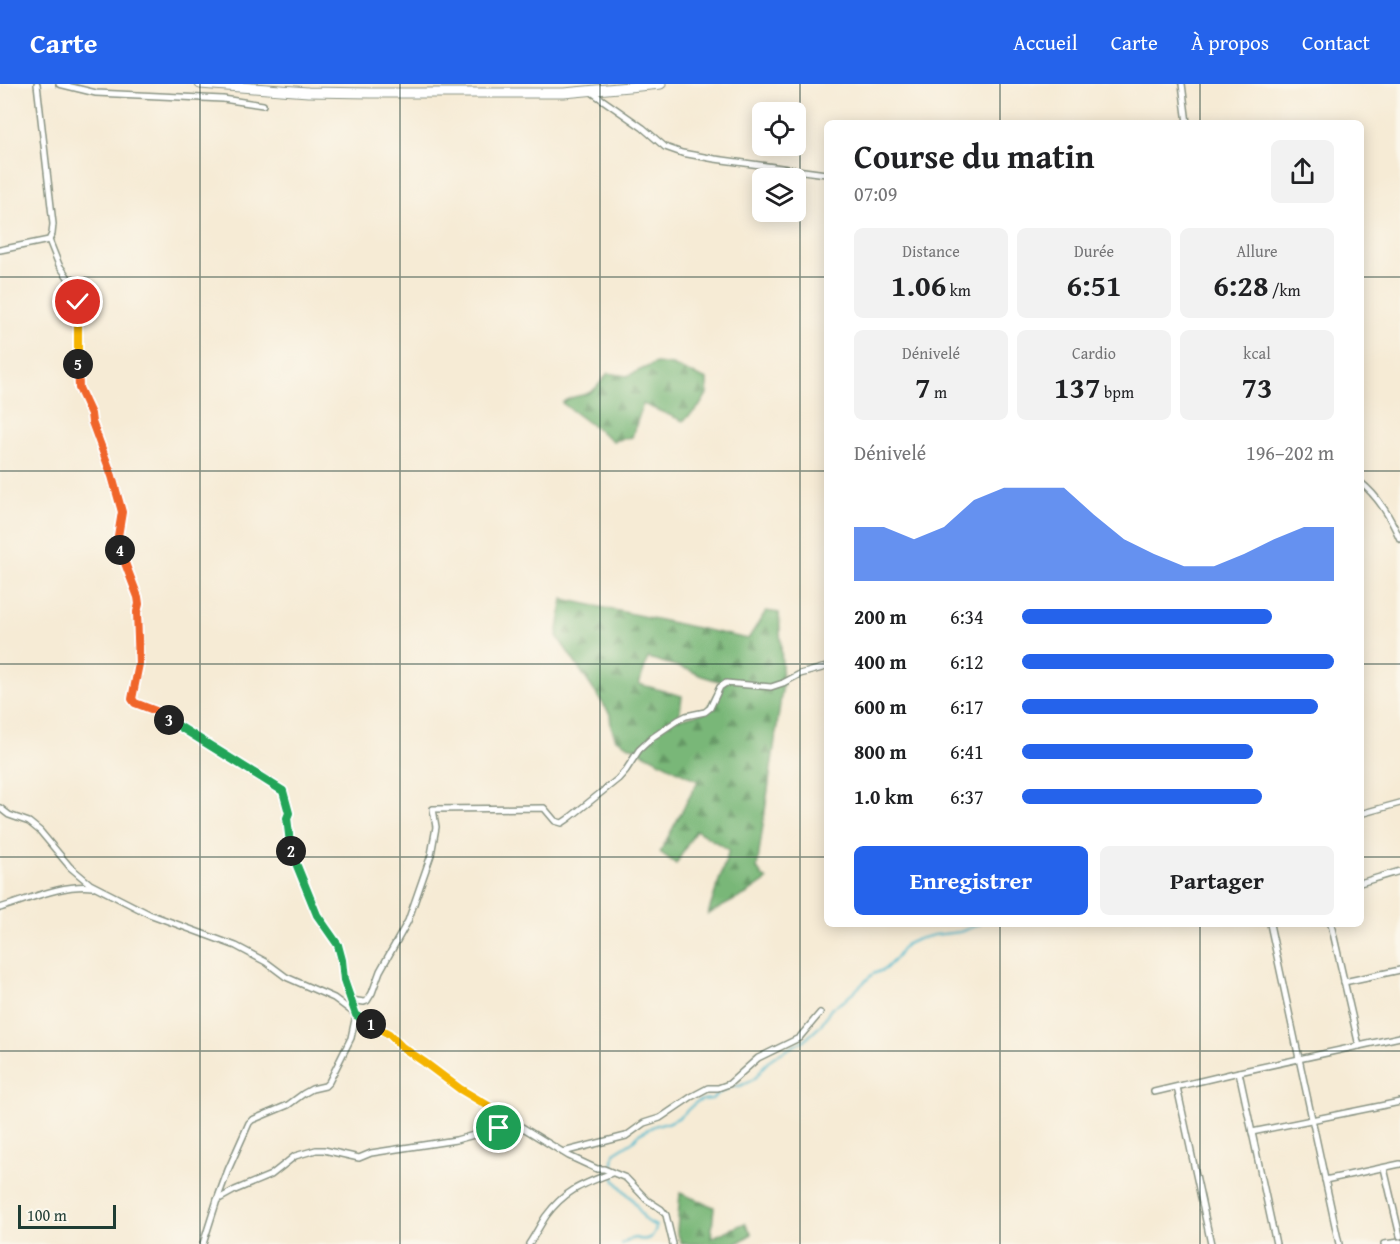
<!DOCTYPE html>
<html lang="fr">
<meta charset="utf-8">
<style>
:root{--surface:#fff;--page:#f2f2f2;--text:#202124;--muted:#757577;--accent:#2563eb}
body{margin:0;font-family:"Gentium Book Plus",serif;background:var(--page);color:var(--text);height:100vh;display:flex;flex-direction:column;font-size:22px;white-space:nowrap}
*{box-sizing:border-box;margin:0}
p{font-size:20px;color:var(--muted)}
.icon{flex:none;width:33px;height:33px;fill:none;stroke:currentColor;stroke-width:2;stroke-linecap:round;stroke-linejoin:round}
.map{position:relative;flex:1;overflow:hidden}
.sheet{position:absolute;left:824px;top:36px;width:540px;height:807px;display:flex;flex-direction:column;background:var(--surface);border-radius:9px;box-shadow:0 3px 15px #0003}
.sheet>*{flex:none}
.tools{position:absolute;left:752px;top:18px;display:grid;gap:12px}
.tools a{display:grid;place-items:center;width:54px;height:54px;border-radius:9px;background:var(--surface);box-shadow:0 3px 15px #0003;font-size:30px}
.scale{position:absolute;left:18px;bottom:15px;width:98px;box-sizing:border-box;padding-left:6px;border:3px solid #1f3d34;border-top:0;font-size:16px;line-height:21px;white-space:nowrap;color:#1f3d34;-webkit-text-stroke:4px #fbf7ec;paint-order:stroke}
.pin{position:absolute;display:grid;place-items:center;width:51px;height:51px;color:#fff;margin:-26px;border:3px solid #fff;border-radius:50%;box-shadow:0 2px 6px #0007}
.km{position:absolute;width:30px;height:30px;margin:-15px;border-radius:50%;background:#222;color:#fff;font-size:16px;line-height:30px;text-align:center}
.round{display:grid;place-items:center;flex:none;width:63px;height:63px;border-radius:9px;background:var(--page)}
.head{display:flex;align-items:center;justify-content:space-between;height:102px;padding:0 30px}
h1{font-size:33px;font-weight:700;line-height:45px}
.stats{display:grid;grid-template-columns:repeat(3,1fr);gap:9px;height:102px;padding:6px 30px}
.stats div{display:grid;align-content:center;border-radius:9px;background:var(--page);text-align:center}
.stats b{font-size:30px;font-weight:700}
.stats small{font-size:16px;font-weight:400}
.stats p{font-size:16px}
.chart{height:168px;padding:12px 30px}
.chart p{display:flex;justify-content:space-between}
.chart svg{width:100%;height:108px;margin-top:6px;fill:var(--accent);opacity:.7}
.action{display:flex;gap:12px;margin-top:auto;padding:12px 30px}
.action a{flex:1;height:69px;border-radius:9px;background:var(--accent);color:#fff;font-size:24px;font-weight:700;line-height:69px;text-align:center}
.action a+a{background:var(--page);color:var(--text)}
ul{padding:0 30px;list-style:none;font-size:20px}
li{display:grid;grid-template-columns:96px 72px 1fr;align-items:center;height:45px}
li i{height:15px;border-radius:8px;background:var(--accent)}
header{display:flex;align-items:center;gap:36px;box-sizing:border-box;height:84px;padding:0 30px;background:var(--accent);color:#fff}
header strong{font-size:28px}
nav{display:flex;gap:33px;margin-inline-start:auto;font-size:21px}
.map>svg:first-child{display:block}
.forest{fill:url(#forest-firs);stroke:#4c7a56;stroke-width:1.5;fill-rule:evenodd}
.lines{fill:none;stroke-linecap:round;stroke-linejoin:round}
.stream{stroke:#51b9ce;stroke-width:2}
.minor-casing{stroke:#8a9484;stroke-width:8}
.trunk-casing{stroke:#8a9484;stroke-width:11}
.minor{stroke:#fff;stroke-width:5}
.trunk{stroke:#fff;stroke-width:9}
.split-1-casing{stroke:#fff;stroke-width:12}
.split-2-casing{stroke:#fff;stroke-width:12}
.split-3-casing{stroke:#fff;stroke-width:12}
.split-4-casing{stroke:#fff;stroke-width:12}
.split-5-casing{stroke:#fff;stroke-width:12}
.split-6-casing{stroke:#fff;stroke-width:12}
.split-1{stroke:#f5b400;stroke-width:8}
.split-2{stroke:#22a559;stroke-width:8}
.split-3{stroke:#22a559;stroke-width:8}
.split-4{stroke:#f0652b;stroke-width:8}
.split-5{stroke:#f0652b;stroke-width:8}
.split-6{stroke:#f5b400;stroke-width:8}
.grid{fill:none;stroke:#1f3d34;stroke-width:1.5;stroke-opacity:0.55}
</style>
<header>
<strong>Carte</strong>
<nav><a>Accueil</a><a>Carte</a><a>À propos</a><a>Contact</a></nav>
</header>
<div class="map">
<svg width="1400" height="1160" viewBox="0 0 1400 1160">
<defs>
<pattern id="forest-firs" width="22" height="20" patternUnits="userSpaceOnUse" patternTransform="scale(1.5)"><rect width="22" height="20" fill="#79b778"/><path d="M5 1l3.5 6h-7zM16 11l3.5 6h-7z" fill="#639663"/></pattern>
</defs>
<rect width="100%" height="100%" fill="#fbf7ec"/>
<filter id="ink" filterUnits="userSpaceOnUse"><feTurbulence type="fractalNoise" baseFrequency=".0167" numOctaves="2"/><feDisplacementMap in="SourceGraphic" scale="12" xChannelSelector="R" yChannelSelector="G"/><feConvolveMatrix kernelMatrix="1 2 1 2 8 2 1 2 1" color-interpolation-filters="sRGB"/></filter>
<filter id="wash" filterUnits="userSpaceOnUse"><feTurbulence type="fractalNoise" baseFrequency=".008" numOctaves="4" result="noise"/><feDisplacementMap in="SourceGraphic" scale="24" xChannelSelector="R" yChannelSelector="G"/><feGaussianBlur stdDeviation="1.35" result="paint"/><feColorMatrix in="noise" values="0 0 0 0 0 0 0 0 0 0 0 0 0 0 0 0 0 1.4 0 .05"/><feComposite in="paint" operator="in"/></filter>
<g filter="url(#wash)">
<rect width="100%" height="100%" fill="#f6ebd5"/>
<g class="forest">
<path d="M656,279L672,281L707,296V310L699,323L683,337L643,320L632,353L613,357L562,319C570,312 577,313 586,310C596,307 601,297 608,289L627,292Z"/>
<path d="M563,515L748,555L766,527L779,529L783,599L757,784L762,792L767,796L748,809L708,830L729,766L696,746L676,780L660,768L698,697L616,655L611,642L610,630L557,552ZM648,574L689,586L702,592L725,599L705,628L679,635L682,612L639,600Z"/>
<polygon points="680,1109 714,1123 711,1154 745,1139 752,1150 736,1160 682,1160 677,1148"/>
</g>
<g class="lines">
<path class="stream" d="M622,1160L627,1156L635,1154C646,1158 655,1154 656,1142L646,1137L633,1116L615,1097L612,1089L614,1069L633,1057L639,1050L654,1042L663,1039H668L680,1033L695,1019L702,1016L712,1015L716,1011L732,1002H740L754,995L758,991L763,983L772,974L806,955L820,942L831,925L845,916L873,890L885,885L897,873L905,861L918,855L934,851L960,848L980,840"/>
</g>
</g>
<g filter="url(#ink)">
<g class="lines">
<defs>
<g id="minor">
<polyline points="59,0 96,9 223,15 263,21"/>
<polyline points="1182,0 1187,39"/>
<polyline points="590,7 643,44 665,63 682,69 715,75 826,90"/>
<polyline points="49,156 59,181 69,195 78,218 79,304 91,330 91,338 113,392 122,428 117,458 138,513 139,520 137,528 139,580 132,615 135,619 156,627 283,707 289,729 287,734 291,768 317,831 338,861 342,876 344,896 356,931 351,954 329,998 325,1002 312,1005 303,1010 288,1021 252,1036 249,1039 228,1086 217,1116"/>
<polyline points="0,166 49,156 52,150 53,140 37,0"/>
<path d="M1360,398C1379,413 1390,433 1400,455"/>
<polyline points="0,724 9,731 29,738 40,747 70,783 90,800 149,830 236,862 266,878 286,893 334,914 362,935 389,950 402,963 424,978 460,1005 569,1072 597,1085 604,1085 626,1094 647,1116 661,1125 666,1131 673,1160"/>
<polyline points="1360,730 1400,719"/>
<polyline points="1360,799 1400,787"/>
<path d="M0,824C30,815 61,800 93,803"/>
<polyline points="1270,840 1339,1160"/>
<polyline points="1331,840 1359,962"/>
<polyline points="1344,898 1400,886"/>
<polyline points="351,916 364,918 367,917 372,909 380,887 408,837 431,771 436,743 433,725 544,724 555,737 562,739 568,735 618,695 626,686 639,666 653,653 678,636 686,632 705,628 710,624 720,603 726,599 771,603 783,599 800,590 826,583"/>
<polyline points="1239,988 1276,1160"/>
<polyline points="1177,1003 1211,1160"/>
<polyline points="1154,1008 1239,988 1400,953"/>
<polyline points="1252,1048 1400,1018"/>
<polyline points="563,1068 626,1052 644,1039 660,1034 691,1013 708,1004 718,1004 729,1000 758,974 799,954 820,929"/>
<polyline points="1384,1084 1400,1152"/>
<polyline points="1325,1096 1400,1080"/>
<polyline points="203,1160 217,1116 235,1106 271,1091 295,1072 316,1066 324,1066 359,1074 371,1069 456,1056 517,1039"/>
<path d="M529,1160C535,1151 540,1141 546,1132C565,1106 583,1100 612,1089"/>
<polyline points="1384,1160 1400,1158"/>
</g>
<polyline id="trunk" points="200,0 308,8 371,9 564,9 661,0"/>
</defs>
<use href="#minor" class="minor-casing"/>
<use href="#trunk" class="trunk-casing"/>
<use href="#minor" class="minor"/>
<use href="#trunk" class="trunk"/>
</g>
</g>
<g class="lines" filter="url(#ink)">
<defs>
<polyline id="split-1" points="371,940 389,950 402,963 424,978 460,1005 517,1039 499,1044"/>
<polyline id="split-2" points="291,767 317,831 338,861 342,876 344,896 356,931 371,940"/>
<polyline id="split-3" points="169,636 283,707 289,729 287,734 291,767"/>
<polyline id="split-4" points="120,466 138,513 139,520 137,528 139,580 132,615 135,619 156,627 169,636"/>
<polyline id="split-5" points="78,280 79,304 91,330 92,338 112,392 122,428 117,458 120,466"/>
<polyline id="split-6" points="78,218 78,280"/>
</defs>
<use href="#split-1" class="split-1-casing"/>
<use href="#split-2" class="split-2-casing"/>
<use href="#split-3" class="split-3-casing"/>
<use href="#split-4" class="split-4-casing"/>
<use href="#split-5" class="split-5-casing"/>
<use href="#split-6" class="split-6-casing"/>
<use href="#split-1" class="split-1"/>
<use href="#split-2" class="split-2"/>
<use href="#split-3" class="split-3"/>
<use href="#split-4" class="split-4"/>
<use href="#split-5" class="split-5"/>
<use href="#split-6" class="split-6"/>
</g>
<path class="grid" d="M200,0V1160M400,0V1160M600,0V1160M800,0V1160M1000,0V39M1200,0V39M0,193H826M1360,193H1400M0,387H826M1360,387H1400M0,580H826M1360,580H1400M0,773H826M1360,773H1400M1000,840V1160M1200,840V1160M0,967H1400"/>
</svg>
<div class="tools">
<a><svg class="icon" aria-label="locate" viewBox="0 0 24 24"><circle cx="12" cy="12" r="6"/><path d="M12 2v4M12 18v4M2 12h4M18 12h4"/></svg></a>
<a><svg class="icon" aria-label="layers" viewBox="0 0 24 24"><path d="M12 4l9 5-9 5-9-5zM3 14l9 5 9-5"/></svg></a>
</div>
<div class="scale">100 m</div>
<div class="pin" style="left:499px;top:1044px;background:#1e9e55"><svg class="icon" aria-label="arrive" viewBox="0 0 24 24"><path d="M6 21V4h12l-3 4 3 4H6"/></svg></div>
<div class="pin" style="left:78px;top:218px;background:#d93025"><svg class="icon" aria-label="check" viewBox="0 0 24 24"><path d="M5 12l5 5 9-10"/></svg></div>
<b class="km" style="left:371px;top:940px">1</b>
<b class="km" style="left:291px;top:767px">2</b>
<b class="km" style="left:169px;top:636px">3</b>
<b class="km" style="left:120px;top:466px">4</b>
<b class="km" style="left:78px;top:280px">5</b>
<section class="sheet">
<div class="head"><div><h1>Course du matin</h1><p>07:09</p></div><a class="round"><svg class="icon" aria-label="share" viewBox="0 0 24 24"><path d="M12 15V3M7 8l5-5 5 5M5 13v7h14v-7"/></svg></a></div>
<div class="stats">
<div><p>Distance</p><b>1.06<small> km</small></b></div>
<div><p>Durée</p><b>6:51</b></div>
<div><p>Allure</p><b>6:28<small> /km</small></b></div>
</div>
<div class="stats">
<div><p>Dénivelé</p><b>7<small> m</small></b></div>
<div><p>Cardio</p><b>137<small> bpm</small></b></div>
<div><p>kcal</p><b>73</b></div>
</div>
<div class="chart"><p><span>Dénivelé</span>196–202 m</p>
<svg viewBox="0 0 160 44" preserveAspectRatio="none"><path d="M0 44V22L10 22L20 27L30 22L40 11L50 6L60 6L70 6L80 17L90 27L100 33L110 38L120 38L130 33L140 27L150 22L160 22V44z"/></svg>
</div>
<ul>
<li><b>200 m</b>6:34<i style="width:80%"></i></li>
<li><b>400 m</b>6:12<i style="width:100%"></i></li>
<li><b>600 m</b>6:17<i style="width:95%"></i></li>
<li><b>800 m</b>6:41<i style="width:74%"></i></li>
<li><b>1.0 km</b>6:37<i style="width:77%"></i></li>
</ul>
<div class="action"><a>Enregistrer</a><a>Partager</a></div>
</section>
</div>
